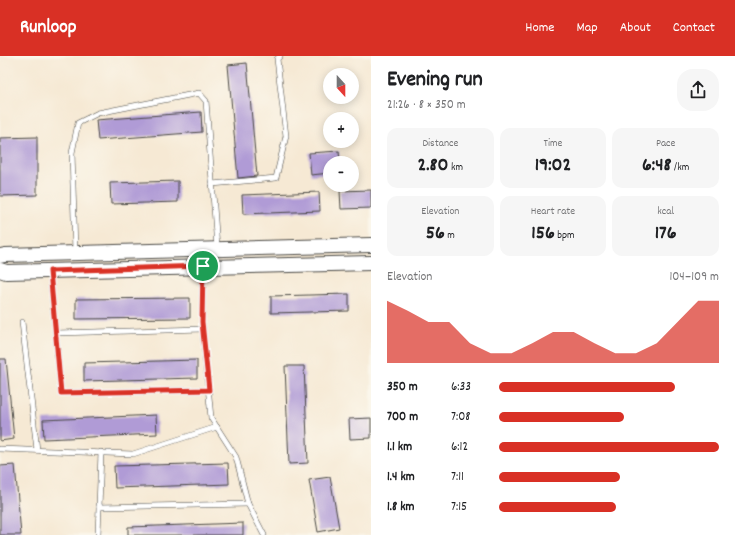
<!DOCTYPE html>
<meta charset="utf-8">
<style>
:root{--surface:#fff;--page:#f6f6f6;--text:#202124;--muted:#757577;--accent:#d93025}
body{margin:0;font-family:Dekko,sans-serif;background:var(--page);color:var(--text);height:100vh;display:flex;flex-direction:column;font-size:15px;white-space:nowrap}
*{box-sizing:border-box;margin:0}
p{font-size:13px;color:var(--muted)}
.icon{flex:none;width:22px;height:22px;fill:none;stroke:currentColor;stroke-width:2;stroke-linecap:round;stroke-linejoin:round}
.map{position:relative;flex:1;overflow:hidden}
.side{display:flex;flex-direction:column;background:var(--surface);width:364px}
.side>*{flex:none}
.needle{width:26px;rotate:159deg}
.tools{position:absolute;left:323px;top:12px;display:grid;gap:8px}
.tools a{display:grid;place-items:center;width:36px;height:36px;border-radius:50%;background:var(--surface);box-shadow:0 2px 10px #0003;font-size:20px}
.pin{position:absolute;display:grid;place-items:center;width:34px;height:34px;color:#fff;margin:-17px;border:2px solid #fff;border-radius:50%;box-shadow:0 1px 4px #0007}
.round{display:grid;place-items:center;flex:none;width:42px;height:42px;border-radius:16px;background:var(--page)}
.headline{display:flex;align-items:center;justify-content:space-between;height:68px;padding:0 16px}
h1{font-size:22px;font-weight:700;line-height:30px}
.figures{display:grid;grid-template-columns:repeat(3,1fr);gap:6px;height:68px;padding:4px 16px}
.figures div{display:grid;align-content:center;border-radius:10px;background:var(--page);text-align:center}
.figures b{font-size:20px;font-weight:700}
.figures small{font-size:11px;font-weight:400}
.figures p{font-size:11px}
.chart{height:112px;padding:8px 16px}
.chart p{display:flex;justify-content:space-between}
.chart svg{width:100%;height:72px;margin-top:4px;fill:var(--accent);opacity:.7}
ul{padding:0 16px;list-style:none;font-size:13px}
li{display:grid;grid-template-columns:64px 48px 1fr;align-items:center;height:30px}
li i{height:10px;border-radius:5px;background:var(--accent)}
header{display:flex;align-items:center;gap:24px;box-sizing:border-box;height:56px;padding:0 20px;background:var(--accent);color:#fff}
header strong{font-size:19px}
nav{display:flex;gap:22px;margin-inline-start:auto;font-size:14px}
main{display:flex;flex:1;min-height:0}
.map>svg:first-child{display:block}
.building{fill:#b09bd6}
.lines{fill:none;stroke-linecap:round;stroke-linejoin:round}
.lane-casing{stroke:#494844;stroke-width:6}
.secondary-casing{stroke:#494844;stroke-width:16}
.lane{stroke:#fff;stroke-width:5}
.secondary{stroke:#fff;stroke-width:14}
.route-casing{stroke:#fff;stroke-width:8}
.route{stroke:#d93025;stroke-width:5}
</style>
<header>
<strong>Runloop</strong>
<nav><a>Home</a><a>Map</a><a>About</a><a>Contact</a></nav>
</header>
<main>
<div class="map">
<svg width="371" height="479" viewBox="0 0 371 479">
<rect width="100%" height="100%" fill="#fbf7ec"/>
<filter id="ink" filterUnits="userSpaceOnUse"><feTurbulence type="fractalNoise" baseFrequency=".025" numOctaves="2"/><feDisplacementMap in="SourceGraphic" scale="8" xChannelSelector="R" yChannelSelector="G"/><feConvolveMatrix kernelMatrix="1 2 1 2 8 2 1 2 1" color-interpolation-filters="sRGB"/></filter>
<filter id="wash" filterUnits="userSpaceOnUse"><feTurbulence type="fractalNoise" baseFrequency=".012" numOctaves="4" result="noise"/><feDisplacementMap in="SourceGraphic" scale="16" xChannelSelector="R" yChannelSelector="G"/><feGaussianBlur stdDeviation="0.9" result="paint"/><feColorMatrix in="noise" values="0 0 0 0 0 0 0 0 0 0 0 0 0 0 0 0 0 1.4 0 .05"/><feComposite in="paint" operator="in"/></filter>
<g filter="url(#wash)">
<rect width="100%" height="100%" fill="#f6e9d4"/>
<g id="blocks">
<g class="building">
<polygon points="247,7 257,120 238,122 228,9"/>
<polygon points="201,56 202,76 98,84 96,64"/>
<polygon points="37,81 37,139 0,140 0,82"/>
<polygon points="339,95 340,107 330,107 330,117 311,119 309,97"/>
<polygon points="178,125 178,146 111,148 110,127"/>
<polygon points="371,134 371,152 341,153 340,135"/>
<polygon points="319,136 320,155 243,158 242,139"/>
<polygon points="349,238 349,255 271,257 271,240"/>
<polygon points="190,242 190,262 76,263 76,243"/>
<polygon points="0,303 6,303 14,383 0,385"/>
<polygon points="197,304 197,322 84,325 84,307"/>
<polygon points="285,310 304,310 308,407 289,408"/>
<polygon points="156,359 157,378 44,383 43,364"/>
<polygon points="371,362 371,382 350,383 349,363"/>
<polygon points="228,407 229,428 115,432 114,410"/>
<polygon points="15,409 21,479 0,479 0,410"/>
<polygon points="330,421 339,472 318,476 309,424"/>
<polygon points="243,467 243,479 128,479 128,471"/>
</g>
</g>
</g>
<g filter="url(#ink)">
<use href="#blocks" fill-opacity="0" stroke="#494844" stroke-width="1"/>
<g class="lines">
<defs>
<g id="lane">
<polyline points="212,128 276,122 286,80 277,3 280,0"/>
<polyline points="208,194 203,211 202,266 211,362 236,401 248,448 264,479"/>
<polyline points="75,196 72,97 78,67 98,57 199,37 206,45 217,191"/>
<polyline points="50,216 61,337 209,334"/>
<polyline points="22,266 37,394"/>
<polyline points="56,277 203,273"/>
<polyline points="0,393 133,398 217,371"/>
<polyline points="99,451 248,448"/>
<polyline points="98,479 101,396"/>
</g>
<g id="secondary">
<polyline points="0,200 5,199 371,189"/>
<polyline points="0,214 6,216 371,207"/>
</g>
</defs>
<use href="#lane" class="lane-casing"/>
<use href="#secondary" class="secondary-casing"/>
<use href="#lane" class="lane"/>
<use href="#secondary" class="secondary"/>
</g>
</g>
<g class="lines" filter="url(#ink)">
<defs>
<polygon id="route" points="203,210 202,266 209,334 61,337 50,215"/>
</defs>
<use href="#route" class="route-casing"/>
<use href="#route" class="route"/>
</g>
</svg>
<div class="tools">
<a><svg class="needle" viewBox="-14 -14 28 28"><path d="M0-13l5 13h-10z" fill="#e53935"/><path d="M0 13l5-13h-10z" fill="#757577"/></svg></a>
<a>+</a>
<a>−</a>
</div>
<div class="pin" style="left:203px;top:210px;background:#1e9e55"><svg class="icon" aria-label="arrive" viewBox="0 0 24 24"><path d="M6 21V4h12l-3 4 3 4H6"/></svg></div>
</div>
<section class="side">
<div class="headline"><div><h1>Evening run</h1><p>21:26 · 8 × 350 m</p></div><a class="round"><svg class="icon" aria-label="share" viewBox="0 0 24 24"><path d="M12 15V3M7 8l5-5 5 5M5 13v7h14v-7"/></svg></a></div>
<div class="figures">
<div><p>Distance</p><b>2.80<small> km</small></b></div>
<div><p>Time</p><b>19:02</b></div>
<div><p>Pace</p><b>6:48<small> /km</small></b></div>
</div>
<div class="figures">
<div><p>Elevation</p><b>56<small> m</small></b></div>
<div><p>Heart rate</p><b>156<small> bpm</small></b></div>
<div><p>kcal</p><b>176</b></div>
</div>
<div class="chart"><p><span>Elevation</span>104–109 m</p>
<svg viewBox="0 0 160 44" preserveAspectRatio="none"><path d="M0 44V6L10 12L20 19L30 19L40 32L50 38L60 38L70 32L80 25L90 25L100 32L110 38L120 38L130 32L140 19L150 6L160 6V44z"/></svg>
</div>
<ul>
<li><b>350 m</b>6:33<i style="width:80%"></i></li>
<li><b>700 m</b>7:08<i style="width:57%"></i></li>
<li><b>1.1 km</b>6:12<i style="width:100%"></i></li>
<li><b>1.4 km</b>7:11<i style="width:55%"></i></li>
<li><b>1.8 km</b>7:15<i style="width:53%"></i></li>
</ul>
</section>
</main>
